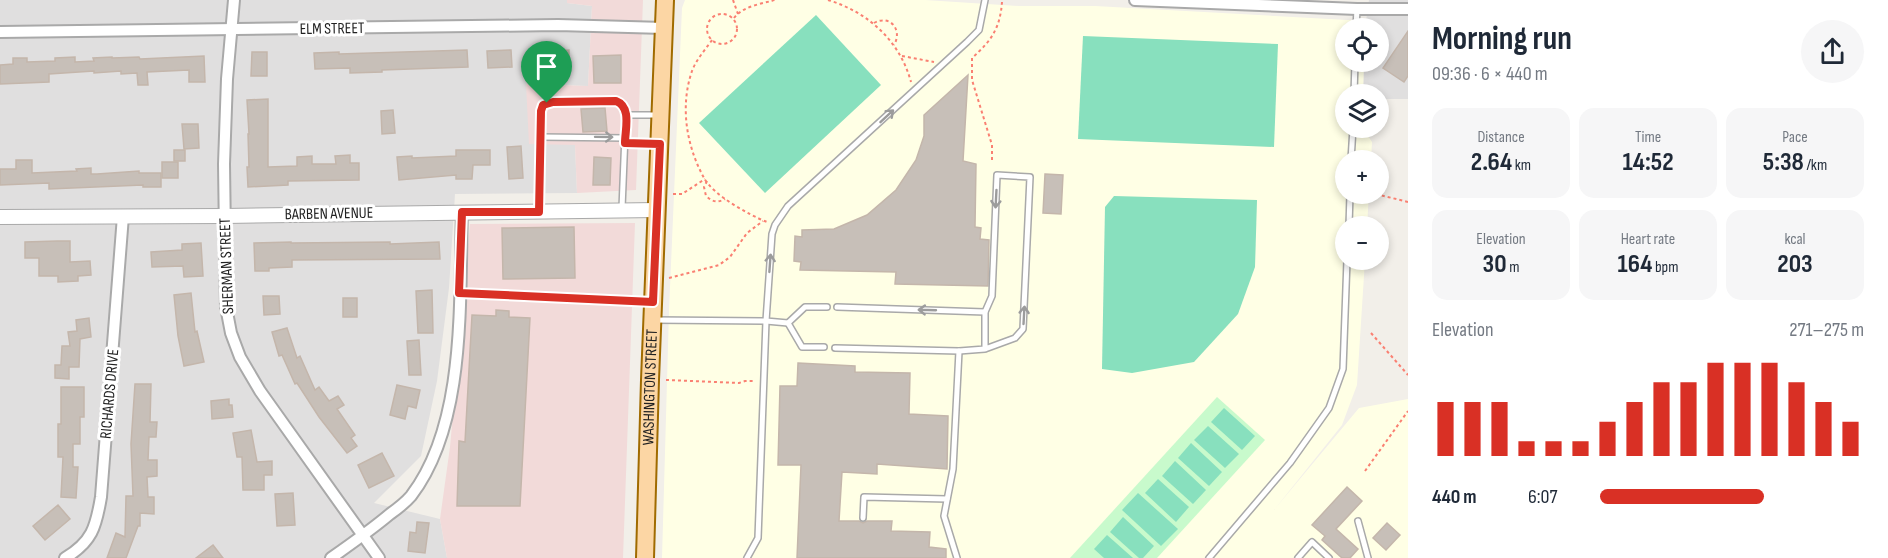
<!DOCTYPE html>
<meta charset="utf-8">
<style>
:root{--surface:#fff;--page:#f6f6f7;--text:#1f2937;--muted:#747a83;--accent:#d93025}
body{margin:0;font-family:"Sofia Sans Condensed",sans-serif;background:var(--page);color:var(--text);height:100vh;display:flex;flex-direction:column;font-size:22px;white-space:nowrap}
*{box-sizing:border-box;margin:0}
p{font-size:20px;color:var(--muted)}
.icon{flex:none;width:33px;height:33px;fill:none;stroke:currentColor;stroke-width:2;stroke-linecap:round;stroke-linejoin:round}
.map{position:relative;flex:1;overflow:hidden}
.side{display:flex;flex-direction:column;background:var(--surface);width:480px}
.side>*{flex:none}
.controls{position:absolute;left:1335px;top:18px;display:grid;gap:12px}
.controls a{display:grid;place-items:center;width:54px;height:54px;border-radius:50%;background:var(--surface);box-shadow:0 3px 9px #0003;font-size:30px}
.pin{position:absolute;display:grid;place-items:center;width:51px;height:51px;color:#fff;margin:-62px -26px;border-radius:50% 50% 50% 0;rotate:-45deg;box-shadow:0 0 6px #0007}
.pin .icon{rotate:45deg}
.round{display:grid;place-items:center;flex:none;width:63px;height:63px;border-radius:32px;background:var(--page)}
.overview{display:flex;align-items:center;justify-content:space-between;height:102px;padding:0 24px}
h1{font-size:33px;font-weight:700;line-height:45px}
.stats{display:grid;grid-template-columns:repeat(3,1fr);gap:9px;height:102px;padding:6px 24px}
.stats div{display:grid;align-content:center;border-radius:15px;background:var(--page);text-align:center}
.stats b{font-size:26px;font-weight:700}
.stats small{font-size:16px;font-weight:400}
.stats p{font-size:16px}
.chart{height:168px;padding:12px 24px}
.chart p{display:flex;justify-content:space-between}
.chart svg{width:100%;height:108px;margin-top:6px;stroke:var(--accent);stroke-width:6}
ul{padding:0 24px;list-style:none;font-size:20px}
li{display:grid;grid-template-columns:96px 72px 1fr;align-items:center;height:45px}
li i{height:15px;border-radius:8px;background:var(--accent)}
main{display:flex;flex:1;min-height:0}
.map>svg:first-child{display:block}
.residential{fill:#e0dfdf}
.commercial{fill:#f2dad9}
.education{fill:#ffffe5}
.park{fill:#c8facc}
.pitch{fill:#88e0be}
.building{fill:#c7bfb8;stroke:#c4b6ab;stroke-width:1.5}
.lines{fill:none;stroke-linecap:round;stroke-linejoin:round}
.service-casing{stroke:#a9a9a9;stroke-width:8}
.minor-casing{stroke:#a9a9a9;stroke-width:14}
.tertiary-casing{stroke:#a9a9a9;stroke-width:16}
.primary-casing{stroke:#a06b00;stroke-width:20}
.path{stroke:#fa8072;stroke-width:2;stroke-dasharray:3 3;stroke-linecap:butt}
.service{stroke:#fff;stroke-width:5}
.minor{stroke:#fff;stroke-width:10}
.tertiary{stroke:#fff;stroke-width:14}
.primary{stroke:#fcd6a4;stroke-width:16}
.oneway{stroke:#9c9c9c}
.route-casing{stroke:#fff;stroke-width:12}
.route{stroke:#d93025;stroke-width:8}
.labels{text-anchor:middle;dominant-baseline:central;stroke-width:6;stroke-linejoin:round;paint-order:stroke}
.street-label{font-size:16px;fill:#222;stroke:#fff}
</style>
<main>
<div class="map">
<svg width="1408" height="558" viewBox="0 0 1408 558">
<rect width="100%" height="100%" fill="#f2efe9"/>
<g class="residential">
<polygon points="0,0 567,0 567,3 592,6 588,86 526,84 575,145 577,193 455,194 449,288 437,381 421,456 374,503 440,519 447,558 0,558"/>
<polygon points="1369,0 1408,0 1408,99 1379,99 1378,94 1363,94 1364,62 1378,62 1378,28 1365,28"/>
</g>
<g class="commercial">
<polygon points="567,0 643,0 636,190 577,193 575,145 529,144 526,84 588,86 592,6 567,3"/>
<polygon points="635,223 623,558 447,558 440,519 450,447 470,224"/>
</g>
<polygon class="education" points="685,0 925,0 1019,6 1095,6 1366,21 1365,28 1346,28 1346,62 1364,62 1363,94 1346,94 1346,128 1363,128 1372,142 1371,160 1346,160 1346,194 1369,194 1367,226 1346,226 1346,260 1365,260 1357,385 1342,425 1274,510 1359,408 1408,399 1408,558 662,558 669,311 682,8"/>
<polygon class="park" points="1217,397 1265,440 1157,558 1070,558"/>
<g class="pitch">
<polygon points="816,15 881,85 765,193 699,123"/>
<polygon points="1083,36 1278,44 1274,147 1078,139"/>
<polygon points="1114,196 1257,200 1255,267 1238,314 1194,362 1132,373 1102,369 1105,207"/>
<polygon points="1224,408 1255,436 1242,450 1211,422"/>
<polygon points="1208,426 1239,454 1225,468 1194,440"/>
<polygon points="1191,443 1222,472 1209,486 1178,458"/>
<polygon points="1175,461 1206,490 1193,504 1162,476"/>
<polygon points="1158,479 1189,507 1176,522 1145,493"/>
<polygon points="1138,493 1178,529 1161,546 1122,510"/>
<polygon points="1123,517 1154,546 1143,558 1139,558 1110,532"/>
<polygon points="1107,535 1133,558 1104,558 1094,549"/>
</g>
<g class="building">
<polygon points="1408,31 1408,76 1404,82 1383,68"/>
<polygon points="467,50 468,67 382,70 382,72 350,73 350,68 315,69 314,53 339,52 339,54"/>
<polygon points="511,50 512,67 488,68 487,51"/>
<polygon points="569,50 569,67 544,68 543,52"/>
<polygon points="252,52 267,52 267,76 251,76"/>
<polygon points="621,55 621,83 594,83 593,56"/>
<polygon points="204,56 205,82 189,82 189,70 147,72 148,85 138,85 137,73 121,74 121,71 94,73 94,71 49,74 49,82 0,84 0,65 13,64 13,58 27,58 27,62 55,61 55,58 75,57 75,62 94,61 93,58 112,57 112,58 139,57 140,59"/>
<polygon points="968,75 963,161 976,164 975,227 981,228 980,239 989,240 988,286 895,284 896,272 800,270 801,262 794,261 795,236 802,237 802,230 834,229 867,215 896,190 916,160 924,136 924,115"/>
<polygon points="268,99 268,167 297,166 297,157 312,156 312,164 336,164 335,156 350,155 350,163 359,163 359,180 288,181 288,185 248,187 247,167 249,167 248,134 249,134 247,100"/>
<polygon points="605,108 607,131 583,132 581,109"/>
<polygon points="393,110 395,133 382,134 381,111"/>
<polygon points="182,124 198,124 199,148 184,149"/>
<polygon points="521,146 523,178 509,179 507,147"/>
<rect x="174" y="150" width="11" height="11"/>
<polygon points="456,150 490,150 490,165 473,165 472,179 456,179 456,175 399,180 397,157 412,156 412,158 456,156"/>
<polygon points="594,157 611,158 610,185 593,185"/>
<polygon points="16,160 32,160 32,173 77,171 76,169 91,168 91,174 97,174 139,171 139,173 161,173 161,187 143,187 143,185 49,189 49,183 0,185 0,169 16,169"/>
<rect x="162" y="162" width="16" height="16"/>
<polygon points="1045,174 1063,175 1061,214 1043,213"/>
<polygon points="574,227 575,278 503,279 502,228"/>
<polygon points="57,241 70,241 70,262 90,261 91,275 78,276 78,281 58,282 58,276 39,276 39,258 25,258 25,242"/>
<polygon points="291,242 291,243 390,242 390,244 439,242 440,259 292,260 292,267 269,268 269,271 255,271 254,243"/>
<polygon points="201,243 203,276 184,277 183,266 152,267 151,252 182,250 182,244"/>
<polygon points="432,290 433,333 418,333 416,291"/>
<polygon points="191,293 195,332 197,331 204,362 184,366 178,336 174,295"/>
<polygon points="263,296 279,296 280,314 264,315"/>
<rect x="343" y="298" width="14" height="19"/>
<polygon points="496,310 509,311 509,317 530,318 520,506 457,506 459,441 465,442 472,315 496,316"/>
<polygon points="89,318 91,337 80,339 79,367 69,367 69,379 55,378 55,365 61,365 62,346 70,346 68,332 77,331 76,320"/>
<polygon points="287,328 297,358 300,356 315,390 319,387 329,401 338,396 344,405 337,409 355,435 351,438 357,446 347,453 319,417 297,383 295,384 282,355 279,356 272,332"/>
<polygon points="419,340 421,375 409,375 407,341"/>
<polygon points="798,363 855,366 855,372 910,373 909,414 948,416 947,469 877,464 877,474 842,472 839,521 859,521 863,523 867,521 892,521 891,531 930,532 929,547 946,549 946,558 797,558 801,465 778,465 780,386 797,386"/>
<polygon points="135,384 151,384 150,422 157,422 156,437 149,437 148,460 157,460 157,476 147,477 148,497 154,497 154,514 140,513 140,526 138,526 126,558 107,558 116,533 125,537 126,496 133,496 131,444"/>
<polygon points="397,385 420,390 416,408 408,406 405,419 390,415"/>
<polygon points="61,387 84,387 84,417 80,417 80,444 73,444 73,467 78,467 76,498 61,497 63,457 58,457 58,424 61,424"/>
<polygon points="229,399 229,405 232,405 233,417 212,419 211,401"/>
<polygon points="251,430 257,462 272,461 272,475 264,475 264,490 243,490 242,457 237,457 233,433"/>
<polygon points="382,453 394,476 369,488 358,465"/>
<polygon points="1347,487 1362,501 1336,529 1358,549 1350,558 1342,558 1322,540 1325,536 1312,525"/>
<polygon points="293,493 295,525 277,526 275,494"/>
<polygon points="58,505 70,519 45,540 33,526"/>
<polygon points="417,522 429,523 425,553 408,551 410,532 416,533"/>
<polygon points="1387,523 1400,535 1386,550 1373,538"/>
<polygon points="213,545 223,558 196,558"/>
</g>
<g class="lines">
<defs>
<g id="service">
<polyline points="1356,28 1357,9"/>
<polyline points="1354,94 1355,62"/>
<polyline points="626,115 657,115"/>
<polyline points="541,137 625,138"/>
<polyline points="625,143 656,144"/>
<polyline points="1351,160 1353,128"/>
<polyline points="539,210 541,111 543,105 553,102 616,101 620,103 626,110 622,208"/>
<polyline points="1349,226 1350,194"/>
<polyline points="460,293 652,302"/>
<polyline points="837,307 985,312"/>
<polyline points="654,320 766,321 758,538 747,558"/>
<polyline points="788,323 766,321 772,234 775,225 788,206 967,42 979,30 985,0"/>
<polyline points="824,347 802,347 788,323 805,307 827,307"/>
<polyline points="835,348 959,351 985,349 1015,338 1023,329 1030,177 997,175 992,296 985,312 985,349"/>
<polyline points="863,518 864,497 947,499"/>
<polyline points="1358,521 1368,558"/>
<polyline points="957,558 944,516 953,469 959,351"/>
<polyline points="1209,558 1290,463 1329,408 1343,369 1347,260"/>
<polyline points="1298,558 1312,542 1329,558"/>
</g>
<g id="minor">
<polyline points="234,0 227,79 224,164 226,307 231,333 240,357 260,391 379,558"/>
<polyline points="1135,0 1357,9 1408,9"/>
<polyline points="0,32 558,25 664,28"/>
<path d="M65,558C92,542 96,527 101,497L123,216"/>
<path d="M331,558C351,544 371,530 390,514C397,509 405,503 411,496C467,423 459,300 462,212"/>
</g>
<polyline id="tertiary" points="0,217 225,216 657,210"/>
<g id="primary">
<path id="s1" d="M645,558L650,380L665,0"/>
</g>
</defs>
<use href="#service" class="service-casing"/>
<use href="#minor" class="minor-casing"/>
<use href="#tertiary" class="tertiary-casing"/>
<use href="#primary" class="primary-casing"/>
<g class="path">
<polyline points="733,0 738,14"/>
<path d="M828,0C868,12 900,41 911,82"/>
<circle cx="722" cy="29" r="15"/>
<path d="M734,18C743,6 761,4 775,0"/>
<path d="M874,23C890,14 903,30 894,45"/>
<path d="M712,40C705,50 696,60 692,71C680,106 686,145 704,178C713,195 749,215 767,222"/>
<polyline points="902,56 934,62"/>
<path d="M992,160V145L972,80V58C991,41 1000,29 1002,2"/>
<path d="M707,181L704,187L706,196C713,202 717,203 725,199"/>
<polyline points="673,194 682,194 705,179"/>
<polyline points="1376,194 1408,202"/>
<polyline points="669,278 719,265 730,257 747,233 763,221"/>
<polyline points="1371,333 1408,375"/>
<polyline points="666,380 739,383 745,381 755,381"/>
<polyline points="1365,471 1408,411"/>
</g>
<use href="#service" class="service"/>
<use href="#minor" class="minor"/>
<use href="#tertiary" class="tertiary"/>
<use href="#primary" class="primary"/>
</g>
<defs><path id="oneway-shaft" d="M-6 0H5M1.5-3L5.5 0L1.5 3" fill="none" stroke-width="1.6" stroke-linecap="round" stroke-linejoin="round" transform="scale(1.5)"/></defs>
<g class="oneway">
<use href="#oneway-shaft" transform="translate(887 116) rotate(-43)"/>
<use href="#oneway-shaft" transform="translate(604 137) rotate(1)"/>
<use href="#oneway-shaft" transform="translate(996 199) rotate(93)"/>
<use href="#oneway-shaft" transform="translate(770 263) rotate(-86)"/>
<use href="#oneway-shaft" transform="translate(927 310) rotate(-178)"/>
<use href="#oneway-shaft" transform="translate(1024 315) rotate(-87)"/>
</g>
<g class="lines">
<defs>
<path id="route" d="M616,101C632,107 625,130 625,143L660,144L653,302L459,293L462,212H539L541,111L543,105L553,102Z"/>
</defs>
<use href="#route" class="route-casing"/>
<use href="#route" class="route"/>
</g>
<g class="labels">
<g class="street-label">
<text transform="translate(332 29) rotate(-1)">ELM STREET</text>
<text transform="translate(329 214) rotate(-1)">BARBEN AVENUE</text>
<text transform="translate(227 266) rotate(-92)">SHERMAN STREET</text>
<text stroke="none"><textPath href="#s1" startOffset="171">WASHINGTON STREET</textPath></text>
<text transform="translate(110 394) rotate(-85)">RICHARDS DRIVE</text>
</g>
</g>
</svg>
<div class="controls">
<a><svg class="icon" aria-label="locate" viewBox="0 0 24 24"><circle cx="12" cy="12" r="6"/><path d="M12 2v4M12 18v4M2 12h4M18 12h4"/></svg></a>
<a><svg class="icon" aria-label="layers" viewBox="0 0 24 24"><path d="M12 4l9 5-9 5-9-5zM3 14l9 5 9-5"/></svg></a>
<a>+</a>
<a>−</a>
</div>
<div class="pin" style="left:547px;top:103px;background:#1e9e55"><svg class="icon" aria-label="arrive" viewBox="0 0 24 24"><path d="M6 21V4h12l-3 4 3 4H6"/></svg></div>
</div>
<section class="side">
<div class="overview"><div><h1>Morning run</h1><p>09:36 · 6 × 440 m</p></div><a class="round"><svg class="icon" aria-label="share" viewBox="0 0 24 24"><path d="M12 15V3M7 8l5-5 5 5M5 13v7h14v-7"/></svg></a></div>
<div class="stats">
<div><p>Distance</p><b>2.64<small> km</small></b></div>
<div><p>Time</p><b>14:52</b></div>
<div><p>Pace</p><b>5:38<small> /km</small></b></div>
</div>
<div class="stats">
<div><p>Elevation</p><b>30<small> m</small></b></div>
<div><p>Heart rate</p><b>164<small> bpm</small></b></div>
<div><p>kcal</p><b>203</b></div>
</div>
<div class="chart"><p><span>Elevation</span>271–275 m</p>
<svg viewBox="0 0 160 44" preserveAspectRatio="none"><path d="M5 44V22M15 44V22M25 44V22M35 44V38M45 44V38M55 44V38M65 44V30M75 44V22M85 44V14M95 44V14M105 44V6M115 44V6M125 44V6M135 44V14M145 44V22M155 44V30"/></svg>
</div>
<ul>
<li><b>440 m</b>6:07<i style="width:62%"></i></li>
</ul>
</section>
</main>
